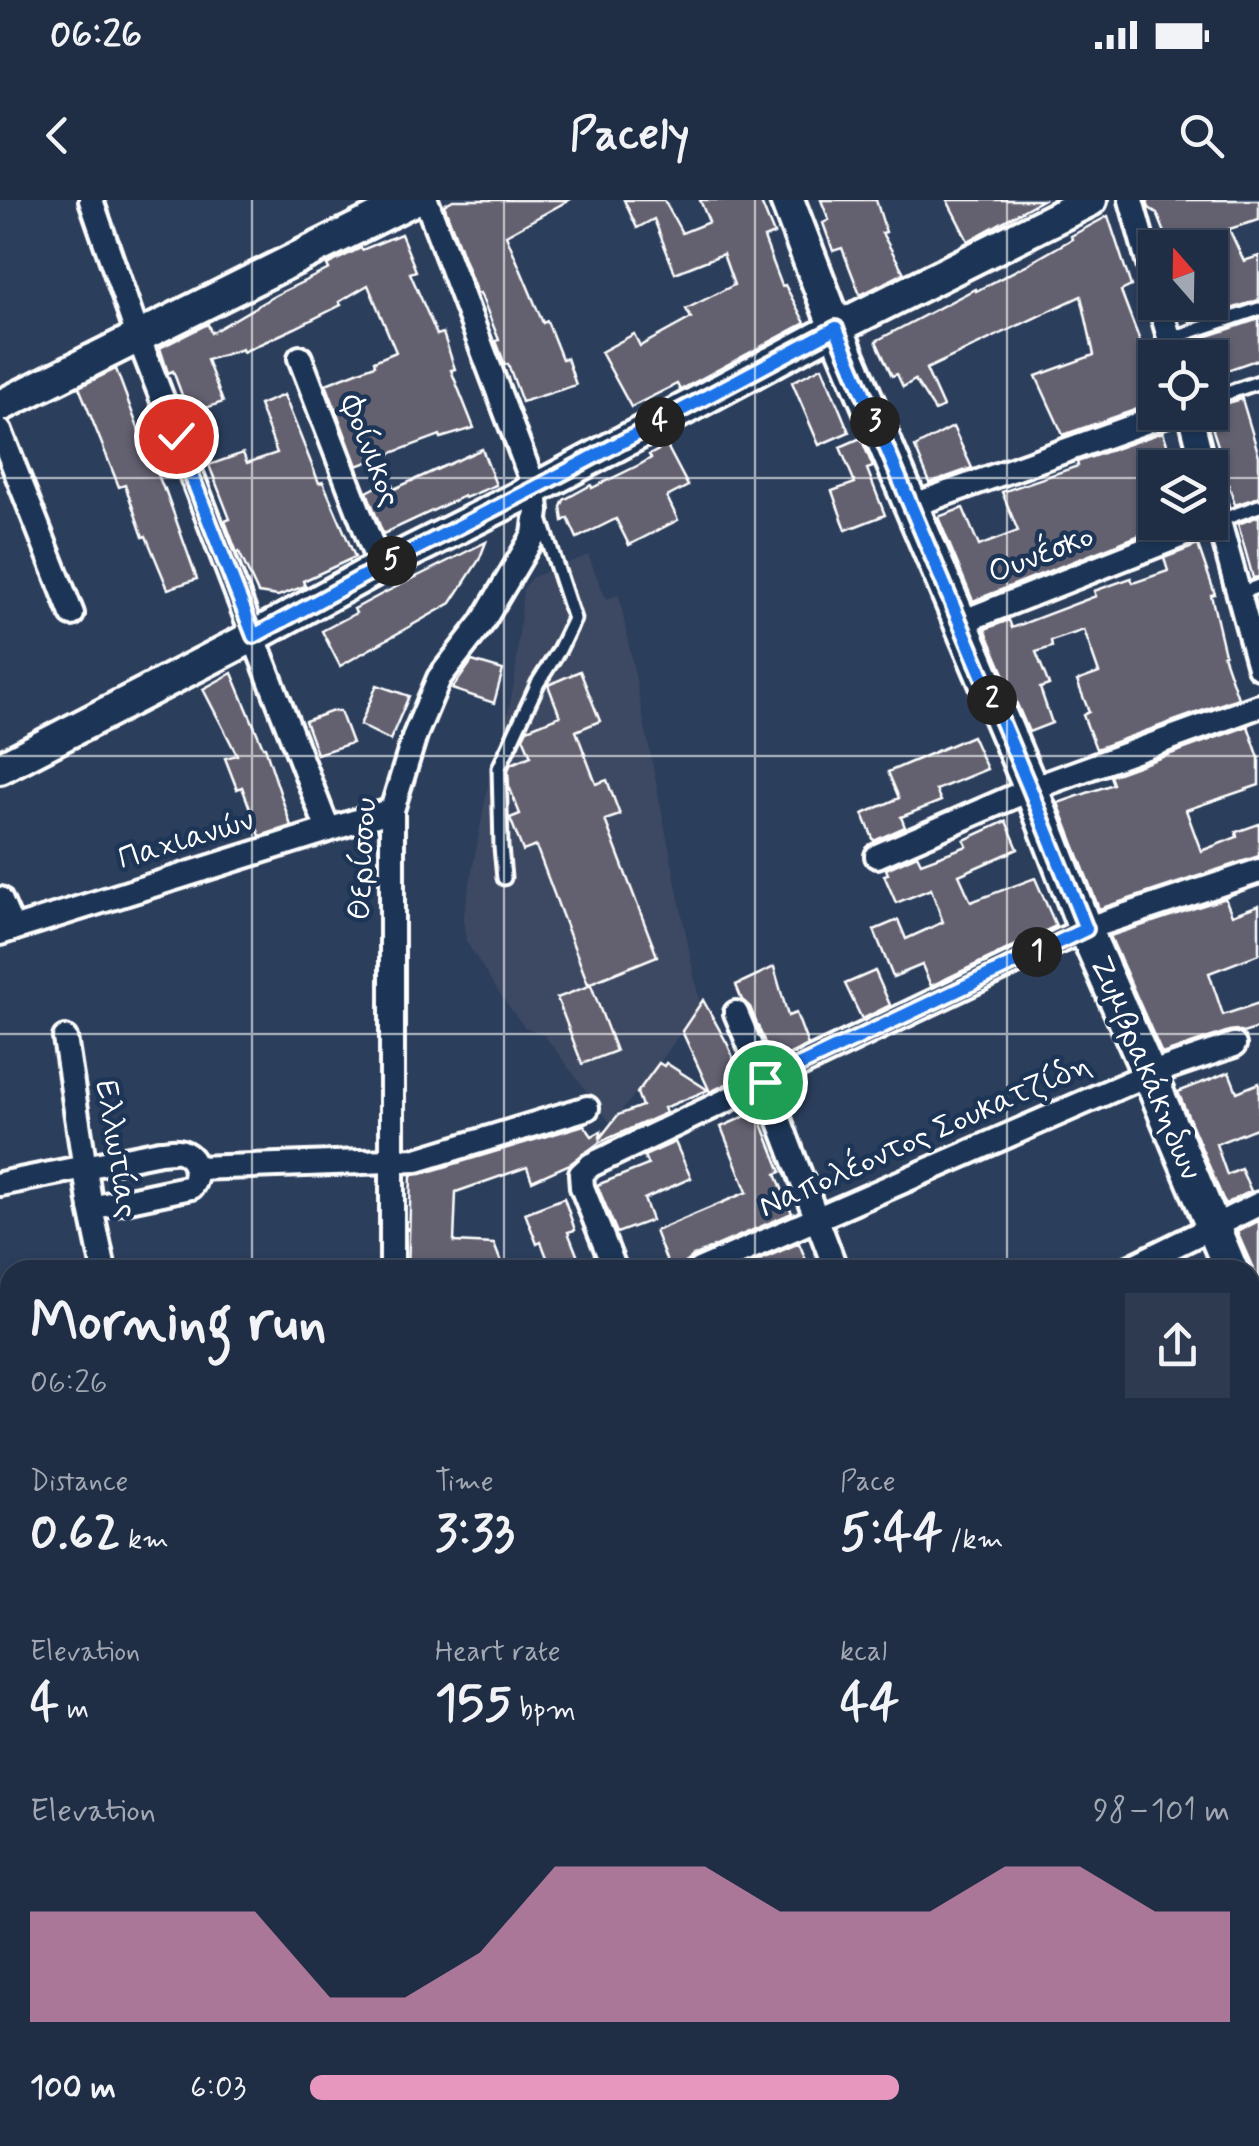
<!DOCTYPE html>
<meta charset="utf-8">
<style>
:root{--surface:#202e45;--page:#2d3a50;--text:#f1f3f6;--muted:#a2a8b3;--line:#3d4a5e;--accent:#e797bd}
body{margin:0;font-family:Mynerve,sans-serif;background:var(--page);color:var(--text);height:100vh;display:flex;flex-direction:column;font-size:38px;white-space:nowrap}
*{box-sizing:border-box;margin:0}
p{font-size:32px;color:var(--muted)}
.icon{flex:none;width:55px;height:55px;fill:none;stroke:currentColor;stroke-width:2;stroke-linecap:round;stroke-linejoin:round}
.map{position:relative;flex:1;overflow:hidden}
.sheet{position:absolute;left:0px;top:1060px;width:1260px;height:888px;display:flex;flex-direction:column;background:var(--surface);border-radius:30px 30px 0 0;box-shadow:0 2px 8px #0004,0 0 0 2px var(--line)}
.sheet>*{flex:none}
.needle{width:65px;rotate:340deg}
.tools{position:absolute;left:1138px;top:30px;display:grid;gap:20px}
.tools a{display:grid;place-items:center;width:90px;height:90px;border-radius:0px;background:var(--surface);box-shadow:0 2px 8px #0004,0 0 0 2px var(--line);font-size:50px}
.pin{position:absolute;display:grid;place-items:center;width:85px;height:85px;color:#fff;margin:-42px;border:5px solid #fff;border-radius:50%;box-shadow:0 2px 10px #0007}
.km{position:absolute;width:50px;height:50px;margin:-25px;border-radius:50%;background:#222;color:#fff;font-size:28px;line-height:50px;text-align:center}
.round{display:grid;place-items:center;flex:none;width:105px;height:105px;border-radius:0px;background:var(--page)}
.head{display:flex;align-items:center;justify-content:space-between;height:170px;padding:0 30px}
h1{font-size:55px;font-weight:800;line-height:75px}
.figures{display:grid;grid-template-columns:repeat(3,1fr);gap:15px;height:170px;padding:10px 30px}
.figures div{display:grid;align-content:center}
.figures b{font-size:50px;font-weight:800}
.figures small{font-size:28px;font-weight:400}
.figures p{font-size:28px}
.chart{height:280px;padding:20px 30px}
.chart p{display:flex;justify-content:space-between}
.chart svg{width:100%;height:180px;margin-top:10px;fill:var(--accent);opacity:.7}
ul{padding:0 30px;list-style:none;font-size:32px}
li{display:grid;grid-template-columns:160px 120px 1fr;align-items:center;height:75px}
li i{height:25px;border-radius:12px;background:var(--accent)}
.status{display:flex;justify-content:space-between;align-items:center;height:70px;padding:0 50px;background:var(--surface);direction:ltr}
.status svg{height:28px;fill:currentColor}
header{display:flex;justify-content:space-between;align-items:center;height:130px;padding:0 30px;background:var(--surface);font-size:45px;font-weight:800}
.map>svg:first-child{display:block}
.built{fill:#3c4862}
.building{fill:#64616f;stroke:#fff;stroke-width:2.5}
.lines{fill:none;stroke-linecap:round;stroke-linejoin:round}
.service-casing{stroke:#fff;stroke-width:19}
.minor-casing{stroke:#fff;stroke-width:30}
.tertiary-casing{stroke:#fff;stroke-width:38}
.secondary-casing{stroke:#fff;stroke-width:40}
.primary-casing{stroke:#fff;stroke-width:45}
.service{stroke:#1d3557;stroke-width:11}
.minor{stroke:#1d3557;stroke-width:22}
.tertiary{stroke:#1d3557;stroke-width:30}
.secondary{stroke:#1d3557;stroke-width:32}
.primary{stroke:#1d3557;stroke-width:38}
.route-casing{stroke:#fff;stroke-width:20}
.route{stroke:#1a73e8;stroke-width:12}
.grid{fill:none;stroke:#fff;stroke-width:2.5;stroke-opacity:0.55}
.labels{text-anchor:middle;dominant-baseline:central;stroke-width:9;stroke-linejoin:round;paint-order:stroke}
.street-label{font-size:32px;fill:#fff;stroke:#1d3557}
</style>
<div class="status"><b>06:26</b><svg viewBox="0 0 49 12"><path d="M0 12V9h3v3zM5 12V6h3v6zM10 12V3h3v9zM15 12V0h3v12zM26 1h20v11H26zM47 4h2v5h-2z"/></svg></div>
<header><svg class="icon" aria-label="back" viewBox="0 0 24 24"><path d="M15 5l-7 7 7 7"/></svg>Pacely<svg class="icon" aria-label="search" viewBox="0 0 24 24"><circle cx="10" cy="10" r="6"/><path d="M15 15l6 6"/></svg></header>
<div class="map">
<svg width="1259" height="1946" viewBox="0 0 1259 1946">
<rect width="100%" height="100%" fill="#2b3e5c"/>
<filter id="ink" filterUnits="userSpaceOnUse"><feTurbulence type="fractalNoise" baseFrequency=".01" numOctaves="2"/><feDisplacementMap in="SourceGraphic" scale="20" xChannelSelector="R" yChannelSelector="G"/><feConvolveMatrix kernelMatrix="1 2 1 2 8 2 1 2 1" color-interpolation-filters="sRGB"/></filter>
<g filter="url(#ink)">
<polygon class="built" points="588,355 606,399 619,395 700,805 656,868 611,924 544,835 524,827 494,786 466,741 463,720 492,563 504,534 515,478 523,389 531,378"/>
<g class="building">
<polygon points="453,0 569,0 506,35 543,123 547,121 562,159 567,158 576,185 522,202 508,164 505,165 496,141 499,140 480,93 477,94 444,5"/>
<polygon points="624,0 664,0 682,33 709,22 700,0 760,0 774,34 764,38 782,86 785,85 805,123 680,190 677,184 631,207 601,152 634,134 640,146 691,118 686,109 734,85 723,54 675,73 654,19 637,28"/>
<polygon points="821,0 876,0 886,32 882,33 904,73 860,95 842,48 833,51 823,23 829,20"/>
<polygon points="947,0 1042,0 968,41"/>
<polygon points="1147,0 1259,0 1259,20 1229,29 1244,61 1259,56 1259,100 1190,122 1183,102 1210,102 1210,48 1171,48 1157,13 1149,8"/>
<polygon points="1108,16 1131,86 1121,91 1155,181 1155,203 1063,235 1036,176 1094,155 1081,96 926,169 943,207 935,211 915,180 903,187 897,174 892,176 876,141 975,89 976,91 1030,63 1072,39 1071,36"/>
<polygon points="401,34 416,71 410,73 437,135 443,133 455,169 451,170 474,228 441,238 440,235 357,266 326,184 375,165 374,161 396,152 368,85 339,102 341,105 295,128 243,152 242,149 207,160 223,202 189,214 173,171 168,173 160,148 208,124 211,133 276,95 329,69 327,65 361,48 362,50"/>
<polygon points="1259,119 1259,159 1224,171 1227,183 1210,189 1210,158 1191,158 1187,143"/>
<polygon points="822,167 849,232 819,245 792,182"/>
<polygon points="116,169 141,236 143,236 164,290 165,289 197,379 168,389 146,336 143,337 125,285 119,287 79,187"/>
<polygon points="284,195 319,283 323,282 355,357 303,381 305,386 278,396 258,393 239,352 237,353 225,321 230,319 209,265 243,253 247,263 277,253 259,205"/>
<polygon points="1242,199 1259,256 1259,297 1235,305 1222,265 1224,264 1207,212 1210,212 1210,208"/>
<polygon points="953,227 972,268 930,283 915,247"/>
<polygon points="1163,232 1175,268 1155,268 1155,322 1173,322 973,401 938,317 963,308 979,346 1018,331 1002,292 1078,266 1077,262"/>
<polygon points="861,238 873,267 867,269 885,315 846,330 832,291 855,283 840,247"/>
<polygon points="667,246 688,286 667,297 678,320 629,345 616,319 577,338 568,318 563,321 561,307 564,300 591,285 592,288 641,264 651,258 649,255"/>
<polygon points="482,249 496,285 465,298 464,296 383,334 367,292 390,280 394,289"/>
<polygon points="1259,316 1259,377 1253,378 1238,324"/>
<polygon points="486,342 479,360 451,403 340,466 322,431 356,413 354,409 380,395"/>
<polygon points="1198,345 1215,394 1211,395 1225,454 1223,455 1238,498 1096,549 1083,515 1089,512 1077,481 1099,473 1084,430 1051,441 1052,447 1036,452 1049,485 1040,488 1052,523 1029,532 985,429 1009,420 1012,428 1096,396 1094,391 1131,378 1133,383 1168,371 1164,358"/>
<polygon points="472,461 503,470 494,503 452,489"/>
<polygon points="580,471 600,521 576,531 596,584 607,580 620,615 605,620 657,756 588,784 536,646 523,651 510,618 520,614 509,586 508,570 511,564 531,556 523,537 527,529 560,516 548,485"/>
<polygon points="232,473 263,547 265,547 291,626 260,636 242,587 237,589 225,558 237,555 203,489"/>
<polygon points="377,485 409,496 390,540 360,525"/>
<polygon points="333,511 340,511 352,543 317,554 305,521"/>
<polygon points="1248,526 1259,558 1259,585 1186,610 1201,651 1237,637 1236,632 1259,624 1259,656 1099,709 1058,603 1113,584 1110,576"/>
<polygon points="972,536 987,569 936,590 941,601 901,617 905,627 874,641 863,614 899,598 888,572"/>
<polygon points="1006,621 1018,649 959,675 971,702 1035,678 1056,726 931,786 922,765 893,777 874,730 898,720 906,739 943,722 931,689 896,703 884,675 888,674 886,669 917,655 921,663 967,646 964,640"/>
<polygon points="1225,698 1232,715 1259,705 1259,754 1209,773 1223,815 1259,803 1259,828 1243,833 1236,830 1229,831 1162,854 1110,736"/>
<polygon points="774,767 788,816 796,813 808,845 773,862 750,807 742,800 736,785"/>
<polygon points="875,771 890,805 862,819 845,784"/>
<polygon points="591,785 616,851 582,864 557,798"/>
<polygon points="703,800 728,845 741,877 710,892 682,831"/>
<polygon points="659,863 664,866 666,863 708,890 664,908 666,913 600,942 570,964 532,981 527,967 456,992 454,1042 494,1044 504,1070 408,1070 411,975 421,974 584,925 592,936 601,931 600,938 618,915 642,906 637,893"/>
<polygon points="1229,872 1237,892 1259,883 1259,927 1216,944 1227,975 1241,969 1251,991 1225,1004 1178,892"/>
<polygon points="757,911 781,972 776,974 792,1013 693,1056 686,1062 684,1070 670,1070 655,1031 747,992 721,927"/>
<polygon points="675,942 691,978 644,999 652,1020 617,1033 597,985 648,965 644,956"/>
<polygon points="564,998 575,1030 568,1032 583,1070 552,1070 541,1042 537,1044 525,1013"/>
<polygon points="1259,1021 1259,1082 1237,1032"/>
<polygon points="799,1043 810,1070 737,1070"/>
</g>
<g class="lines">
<defs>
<g id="service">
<polyline points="1169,139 1259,109"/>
<polyline points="1210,199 1259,182"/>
<polyline points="1218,321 1259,306"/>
<polyline points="1240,393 1259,386"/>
<polyline points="504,678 501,647 499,568 538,483 559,450 574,419 541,319"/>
</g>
<g id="minor">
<polyline points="91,0 138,136 328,630"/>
<polyline points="1131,0 1155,86"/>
<polyline points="1159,102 1175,158"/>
<polyline points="300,158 380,367"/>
<polyline points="1190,212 1204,268"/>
<polyline points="0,231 72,414"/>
<polyline points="1210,289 1259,467"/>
<polyline points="911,306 1173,212"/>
<polyline points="959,423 1218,321"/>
<polyline points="877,656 1031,589 1259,506"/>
<polyline points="0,699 13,729"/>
<polyline points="0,733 392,610"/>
<polyline points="736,813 765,882 836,1070"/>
<polyline points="65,838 91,1008 104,1070"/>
<polyline points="196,968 417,960 587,908"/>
<path d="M0,984L160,952C166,952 173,950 179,951C196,955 200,974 191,987L91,1008"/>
<polyline points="392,1070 392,610 415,535 439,478 482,423 534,335 537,311 535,289 426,0"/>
<polyline points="615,1070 582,987 581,974 591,965 1085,729 1259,671"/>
<polyline points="699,1070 1149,874 1234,845"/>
<polyline points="1125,1070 1259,1004"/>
<polyline points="0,1154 10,1161"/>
<polyline points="0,1249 7,1246 10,1241"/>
<polyline points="1250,1366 1259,1385"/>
<polyline points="0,1409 10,1410"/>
<polyline points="1250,1665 1259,1682"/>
<polyline points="1250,1827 1259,1824"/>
<polyline points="1250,1857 1259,1878"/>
<polyline points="89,1938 90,1946"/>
<polyline points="617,1938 622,1946"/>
<polyline points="360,1946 381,1938"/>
<polyline points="762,1946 776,1938"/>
</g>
<g id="tertiary">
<polyline points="0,206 413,0"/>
<polyline points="0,568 254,436 380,367 535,289 836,128 1091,0"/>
<polyline points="248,1938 248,1946"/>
</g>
<g id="secondary">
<polyline points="787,0 836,128 1031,589 1085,729 1149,874 1231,1070"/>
<polyline points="1250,1116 1259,1137"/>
</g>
<g id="primary">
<polyline points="1250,1275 1259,1272"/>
<polyline points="0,1751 10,1748"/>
</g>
</defs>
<use href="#service" class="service-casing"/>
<use href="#minor" class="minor-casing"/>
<use href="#tertiary" class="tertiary-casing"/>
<use href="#secondary" class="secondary-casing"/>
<use href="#primary" class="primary-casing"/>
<use href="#service" class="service"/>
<use href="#minor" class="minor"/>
<use href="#tertiary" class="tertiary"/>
<use href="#secondary" class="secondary"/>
<use href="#primary" class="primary"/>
</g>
</g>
<g class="lines" filter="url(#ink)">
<defs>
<polyline id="route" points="176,236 254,436 380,367 535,288 836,128 1030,589 1086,729 765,882"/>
</defs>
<use href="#route" class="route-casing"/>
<use href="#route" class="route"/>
</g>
<path class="grid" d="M252,0V1070M504,0V1070M755,0V1070M1007,0V1070M0,278H1155M1210,278H1259M0,556H1259M0,834H1259M0,1112H10M1250,1112H1259M0,1390H10M1250,1390H1259M0,1668H10M1250,1668H1259M252,1938V1946M504,1938V1946M755,1938V1946M1007,1938V1946"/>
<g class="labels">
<g class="street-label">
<text transform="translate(370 251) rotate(69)">Φοίνικος</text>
<text transform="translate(1041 355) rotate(-21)">Ουνέσκο</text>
<text transform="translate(186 640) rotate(-17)">Παχιανών</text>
<text transform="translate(363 659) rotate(-87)">Θερίσσου</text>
<text transform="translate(1145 868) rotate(67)">Ζυμβρακάκηδων</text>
<text transform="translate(925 936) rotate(-24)">Ναπολέοντος Σουκατζίδη</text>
<text transform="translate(116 949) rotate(81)">Ελλωτίας</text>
</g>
</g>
</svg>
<div class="tools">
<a><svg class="needle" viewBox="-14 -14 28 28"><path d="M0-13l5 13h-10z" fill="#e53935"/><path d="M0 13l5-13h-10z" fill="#a2a8b3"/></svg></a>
<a><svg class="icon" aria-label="locate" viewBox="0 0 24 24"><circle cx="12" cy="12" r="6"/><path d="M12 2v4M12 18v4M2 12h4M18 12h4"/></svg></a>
<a><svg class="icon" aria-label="layers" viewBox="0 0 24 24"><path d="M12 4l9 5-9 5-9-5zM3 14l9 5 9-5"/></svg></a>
</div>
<div class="pin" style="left:765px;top:882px;background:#1e9e55"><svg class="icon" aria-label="arrive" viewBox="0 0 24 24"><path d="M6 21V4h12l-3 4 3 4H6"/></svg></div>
<div class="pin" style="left:176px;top:236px;background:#d93025"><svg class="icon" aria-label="check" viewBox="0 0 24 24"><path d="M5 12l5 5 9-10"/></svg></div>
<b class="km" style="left:1037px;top:752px">1</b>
<b class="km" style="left:992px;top:500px">2</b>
<b class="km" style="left:875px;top:222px">3</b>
<b class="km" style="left:660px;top:222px">4</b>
<b class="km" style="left:392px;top:361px">5</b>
<section class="sheet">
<div class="head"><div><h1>Morning run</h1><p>06:26</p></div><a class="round"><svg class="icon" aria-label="share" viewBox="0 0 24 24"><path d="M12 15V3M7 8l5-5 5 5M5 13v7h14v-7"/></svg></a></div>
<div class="figures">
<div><p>Distance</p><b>0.62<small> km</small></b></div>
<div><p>Time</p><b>3:33</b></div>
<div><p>Pace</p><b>5:44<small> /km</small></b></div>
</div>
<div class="figures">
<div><p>Elevation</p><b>4<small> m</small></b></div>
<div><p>Heart rate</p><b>155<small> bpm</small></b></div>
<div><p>kcal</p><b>44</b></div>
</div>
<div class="chart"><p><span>Elevation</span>98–101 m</p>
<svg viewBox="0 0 160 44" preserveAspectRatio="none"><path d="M0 44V17L10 17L20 17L30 17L40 38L50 38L60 27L70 6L80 6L90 6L100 17L110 17L120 17L130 6L140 6L150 17L160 17V44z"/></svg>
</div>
<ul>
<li><b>100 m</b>6:03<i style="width:64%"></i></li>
</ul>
</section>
</div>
